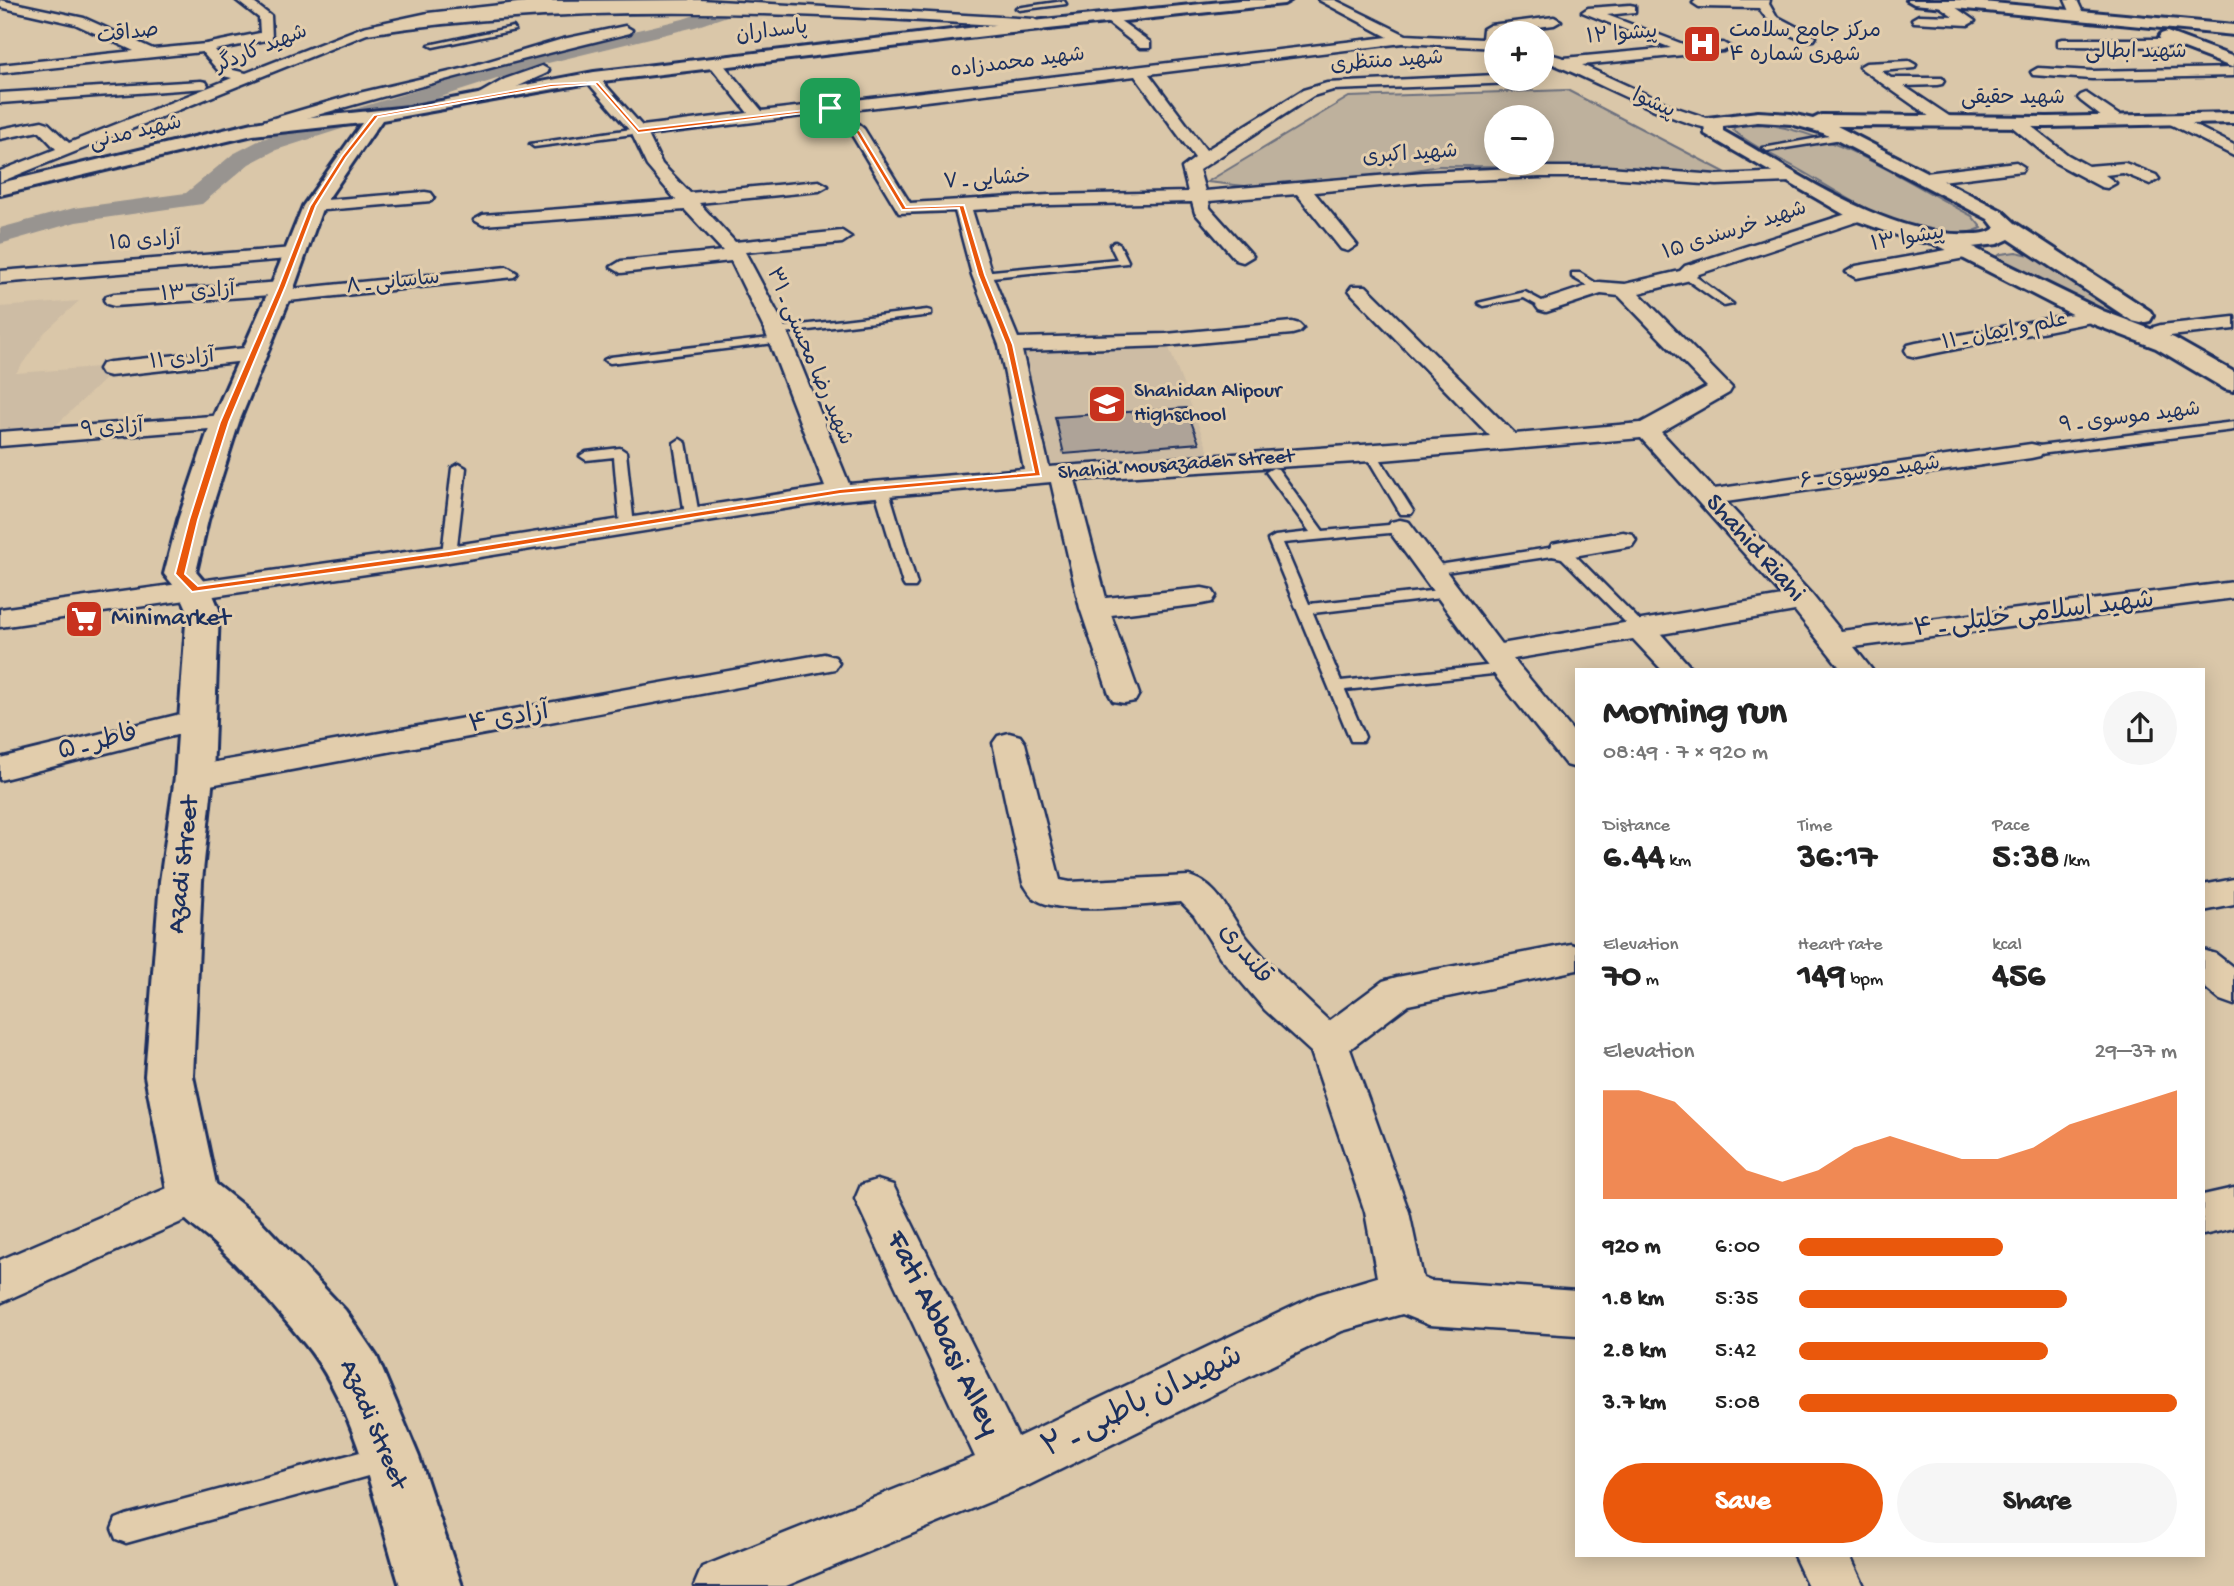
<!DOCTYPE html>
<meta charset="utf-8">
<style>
:root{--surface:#fff;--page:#f6f6f6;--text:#222;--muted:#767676;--accent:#ea580c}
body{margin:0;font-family:"Gochi Hand","Playpen Sans Arabic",sans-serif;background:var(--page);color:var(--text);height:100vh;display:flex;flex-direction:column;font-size:26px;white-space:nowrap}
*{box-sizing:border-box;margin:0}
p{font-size:23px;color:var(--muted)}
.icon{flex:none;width:38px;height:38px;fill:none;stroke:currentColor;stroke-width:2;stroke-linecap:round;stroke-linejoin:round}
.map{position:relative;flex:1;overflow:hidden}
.details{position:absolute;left:1575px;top:668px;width:630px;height:889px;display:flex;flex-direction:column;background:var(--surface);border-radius:0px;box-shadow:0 4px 18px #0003}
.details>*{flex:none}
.tools{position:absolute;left:1484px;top:21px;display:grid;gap:14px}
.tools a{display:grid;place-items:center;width:70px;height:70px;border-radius:50%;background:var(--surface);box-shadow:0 4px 18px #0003;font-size:35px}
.pin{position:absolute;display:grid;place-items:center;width:60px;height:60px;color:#fff;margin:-30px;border-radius:14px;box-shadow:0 4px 10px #0006}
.round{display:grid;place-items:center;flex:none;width:74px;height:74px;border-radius:37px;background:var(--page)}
.overview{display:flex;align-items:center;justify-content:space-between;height:119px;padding:0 28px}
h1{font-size:38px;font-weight:800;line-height:52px}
.stats{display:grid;grid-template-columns:repeat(3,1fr);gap:10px;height:119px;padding:7px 28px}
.stats div{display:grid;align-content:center}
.stats b{font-size:35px;font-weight:800}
.stats small{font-size:19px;font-weight:400}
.stats p{font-size:19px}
.chart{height:196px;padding:14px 28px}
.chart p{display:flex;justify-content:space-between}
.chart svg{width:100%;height:126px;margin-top:7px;fill:var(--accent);opacity:.7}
.action{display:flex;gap:14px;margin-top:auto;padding:14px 28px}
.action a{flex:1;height:80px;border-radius:42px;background:var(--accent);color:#fff;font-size:28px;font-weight:800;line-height:80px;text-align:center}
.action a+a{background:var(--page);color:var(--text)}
ul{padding:0 28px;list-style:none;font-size:23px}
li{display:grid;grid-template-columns:112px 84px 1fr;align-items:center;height:52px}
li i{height:18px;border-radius:9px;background:var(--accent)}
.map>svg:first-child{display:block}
.built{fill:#cdbca4}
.green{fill:#beb19d;stroke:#6c707e;stroke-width:2;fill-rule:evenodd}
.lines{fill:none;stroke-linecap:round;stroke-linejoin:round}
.canal{fill:#989490;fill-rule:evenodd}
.building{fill:#aea398;stroke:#1b2f5e;stroke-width:2}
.service-casing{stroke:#1b2f5e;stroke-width:5}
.minor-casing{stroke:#1b2f5e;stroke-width:5}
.tertiary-casing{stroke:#1b2f5e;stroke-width:6}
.service{fill:#e2cdac;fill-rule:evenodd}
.minor{fill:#e2cdac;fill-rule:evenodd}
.tertiary{fill:#e2cdac;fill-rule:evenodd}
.route{fill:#ea580c;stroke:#fff;stroke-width:2;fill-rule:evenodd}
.labels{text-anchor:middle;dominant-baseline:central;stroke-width:6;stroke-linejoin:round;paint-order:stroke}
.far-poi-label{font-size:21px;fill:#1b2f5e;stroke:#e2cdac;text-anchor:start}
.far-street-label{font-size:21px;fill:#1b2f5e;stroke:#e2cdac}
.street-label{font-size:26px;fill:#1b2f5e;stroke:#e2cdac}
.poi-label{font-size:26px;fill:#1b2f5e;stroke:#e2cdac;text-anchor:start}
.near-street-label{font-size:32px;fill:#1b2f5e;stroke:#e2cdac}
</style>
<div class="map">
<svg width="2234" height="1586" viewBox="0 0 2234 1586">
<rect width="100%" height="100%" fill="#dac7a9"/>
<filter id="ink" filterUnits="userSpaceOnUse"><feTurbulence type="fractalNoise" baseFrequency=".0143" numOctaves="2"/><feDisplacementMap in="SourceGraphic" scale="14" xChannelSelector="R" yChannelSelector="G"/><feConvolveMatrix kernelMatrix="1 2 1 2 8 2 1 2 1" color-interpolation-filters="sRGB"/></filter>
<g filter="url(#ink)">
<g class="built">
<polygon points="79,301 44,333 16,373 112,366 106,378 53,428 0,430 0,307"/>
<polygon points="1166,340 1213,463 1038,475 1010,345"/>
</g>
<g class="green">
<path d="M1567,90L1732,176L1629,167L1439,166L1292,191L1207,182L1349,97ZM1496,117H1542V163H1496Z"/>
<path d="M1752,123C1827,127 1905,181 1972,216L1982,228C1925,253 1846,196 1798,169C1776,157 1752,146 1733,130L1735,127Z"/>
<polygon points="2016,252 2039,257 2130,324 1993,259 2001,254"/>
</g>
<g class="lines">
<polygon class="canal" points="739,0 765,0 762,4 695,27 544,64 276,150 249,164 202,204 76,222 0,244 0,228 74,208 186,193 233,154 260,140 305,124 530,56 683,19"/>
</g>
<polygon class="building" points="1186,408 1199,443 1064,454 1055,417"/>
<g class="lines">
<defs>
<g id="service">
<polygon points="1064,1 1066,4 1019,10 1016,8"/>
<polygon points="513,27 515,30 433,47 429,45"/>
<polygon points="638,128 641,133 534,147 530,144"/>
<polygon points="1845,133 1848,138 1767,151 1763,148"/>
<polygon points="1115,242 1120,245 1128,261 1127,263 982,278 977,275 982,272 1117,259 1110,245"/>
<polygon points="1572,273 1580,273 1604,288 1595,290 1572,277"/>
<polygon points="1683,273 1691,273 1733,304 1724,306 1683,277"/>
<polygon points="1525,292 1551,306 1542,308 1524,298 1483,306 1478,303"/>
<polygon points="927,310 931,311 931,315 776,334 770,331 776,328"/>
<polygon points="779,337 785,340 783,342 610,363 604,360 610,357"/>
<polygon points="2234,422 2234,430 2031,455 2025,451 2031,447"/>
<polygon points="680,439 686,443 699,515 692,519 685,515 674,443"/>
<polygon points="620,448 626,452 634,526 627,530 620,526 614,457 586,460 580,456 586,452"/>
<polygon points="1371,450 1377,454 1413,511 1411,514 1401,514 1399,511 1365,454"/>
<polygon points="459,464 466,468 456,554 449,558 442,554 452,468"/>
<polygon points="1273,468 1278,469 1323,531 1400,524 1407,528 1400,532 1283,543 1309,604 1449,589 1456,593 1449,597 1313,613 1341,681 1505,664 1511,666 1513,669 1511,672 1345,690 1365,737 1363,741 1351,741 1268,540 1275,536 1310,532 1266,472"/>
<polygon points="881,484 888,488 917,584 915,587 905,587 903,584 874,488"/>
<polygon points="1562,546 1567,547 1645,626 1648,629 1645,632 1635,632 1559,555 1432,574 1425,570 1432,566"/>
<polygon points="386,1445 395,1449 399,1458 395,1467 386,1471 126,1543 116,1539 112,1529 116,1519 126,1515"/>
</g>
<g id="minor">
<path d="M0,0L84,18L153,49L206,44L260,33L259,18L236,0H250L271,16L272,39L215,50L233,70L246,73L363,27L428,13L535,1L700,0L1034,19L1048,27L1041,31L1031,27C809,14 586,0 367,34L0,182V171L56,149L39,131L0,139V129L42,121L48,123L69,143L232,78L223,76L202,52L0,73V65L134,51L75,24L0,7Z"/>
<path d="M1319,0H1335L1406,35L1482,39L1483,29L1490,25L1554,17L1561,21L1554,25L1496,32V48L1403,43L1149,74L1206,150L1303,90L1327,83L1496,75V79H1522L1515,83L1333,90L1313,96L1199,170L1205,191L1424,172L1540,167H1608L1717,175L1791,172L1800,177L1791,182L1717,185L1608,177H1540L1424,182L1314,192L1357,245L1348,251L1341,249L1297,194L1209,201L1210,208L1253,256L1243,262L1236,260L1195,213L1192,202L1049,205L972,210L992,275L1018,338L1166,334L1292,322L1299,324L1303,328L1299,332L1292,334L1166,346L1022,351L1049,467L1490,436L1352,294L1349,290L1352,286H1366L1515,434L1641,423L1707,387L1619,296L1601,294L1546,312L1539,310L1536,306L1539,302L1599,282L1625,284L1680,271L1685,266L1859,210L1868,215L1865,219L1699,274L1694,279L1639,293L1732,388L1729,393L1661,432L1714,489L2031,444L2040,446L2043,451L2040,456L2031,458L1726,502L1812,595L1841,631L2234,582V598L1854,647L1872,670H1842L1795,611L1661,634L1693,670H1662L1633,639L1513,659L1577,736V768L1566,765L1483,660L1387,528L1391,522L1400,520L1409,522L1501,644L1782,596L1641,438L1371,461L1075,480L1106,598L1202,588L1212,590L1216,596L1212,602L1202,604L1111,615L1139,694L1135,701L1124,703L1113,701L1109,694L1080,608L1051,482L840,500L449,562L0,627V609L449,546L825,487L765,331L731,261L621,273L611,267L621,261L723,251L685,210L483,225L474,220L483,215L676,200L647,166L631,132L591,86L589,83L591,80H601L642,126L748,113L712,68L719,64L724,65L762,111L1388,37ZM1135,76L1195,158L1182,168L1188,192L1049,195L910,203L864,129L843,111ZM827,113L852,135L899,213L955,211L972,275L999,345L1024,469L849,484L787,331L745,252L842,243L851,237L842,231L735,242L699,203L819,191L828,186L819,181L690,193L662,164L648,135Z"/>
<path d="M1696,0H1770L1769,4L1776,16L1816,37L1814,40C1796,43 1767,23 1759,8L1699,7L1693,3Z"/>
<polygon points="1938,0 1945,0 1975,21 1968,25 1914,22 1912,19 1919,15 1953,16 1935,3"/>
<polygon points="2065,0 2077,0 2084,15 2083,18 2073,18"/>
<path d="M1630,5L1635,6V12L1607,15L1688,46L1723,43L1730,47L1723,51L1582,65L1674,107L1719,122L1721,125L1719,128C1692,135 1578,71 1542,60V52L1564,58L1671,48L1582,12L1588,8Z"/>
<polygon points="1112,15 1150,42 1150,48 1140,48 1107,22 1107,16"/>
<path d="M625,26L632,30L630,33C505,63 381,96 259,132H247L245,129L247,126L359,93L462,69L563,39Z"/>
<polygon points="2063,39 2182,39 2189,43 2182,47 2058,46 2058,40"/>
<polygon points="1909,61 1916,65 1914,68 1881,71 1891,78 1942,78 1944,81 1942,84 1937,85 1904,86 1952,118 1954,121 1952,124 1940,124 1859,67 1866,63"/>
<path d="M542,66L549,70L547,73C533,79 483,104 473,102L470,99L505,79Z"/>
<polygon points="2038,68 2092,71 2234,68 2234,76 2092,79 2033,75 2031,72"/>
<polygon points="201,81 206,82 208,85 206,88 0,103 0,93"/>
<polygon points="2086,93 2123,118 2125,121 2123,124 2111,124 2081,101 2078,98 2081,95"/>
<polygon points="2176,116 2234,145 2234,156 2170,124 2168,121"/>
<polygon points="2016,117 2022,119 2068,155 2088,166 2125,163 2156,175 2159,179 2150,184 2123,173 2105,175 2116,183 2107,188 2101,187 2056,163 2010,125 2008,122"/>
<polygon points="2016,162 2024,167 2022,171 1926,183 1917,178 1926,173"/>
<polygon points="425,192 431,193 434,197 431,201 313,211 304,206 313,201"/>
<polygon points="1969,246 1976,248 1979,252 1976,256 1856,278 1846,272 1856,266"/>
<polygon points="293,248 303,254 300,258 0,283 0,271"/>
<polygon points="507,267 517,273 514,277 279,302 272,300 270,295 114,306 107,304 104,300 107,296 114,294 282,282 289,284 292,289"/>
<polygon points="2094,310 2101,312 2104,316 2101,320 1916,357 1908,355 1905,350 1908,345 1916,343"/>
<polygon points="2234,317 2234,329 2161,337 2154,335 2150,331 2154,327 2161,325"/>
<polygon points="255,347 263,349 266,354 263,359 110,376 102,374 99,369 102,364 110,362"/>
<polygon points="225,415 233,417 237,422 233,427 0,446 0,432"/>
<polygon points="1623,532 1632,534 1636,540 1632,546 1562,558 1552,556 1549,550 1552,544 1562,542"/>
<polygon points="824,654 835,657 839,663 835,669 194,788 182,785 178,777 182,769 194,766"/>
<polygon points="197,710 208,713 213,720 208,727 0,780 0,758"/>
<path d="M1009,733L1020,736L1025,743L1060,880L1070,882L1189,876C1220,885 1229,916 1248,939C1273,969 1301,995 1329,1021L1383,981L1397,977L1571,944L1577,946V970L1408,1005L1350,1049L1409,1212L1423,1278L1430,1281L1577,1291V1335L1429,1325L1402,1314L1342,1331L1025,1487L786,1586H694L702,1567L975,1457L855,1199L861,1185L877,1180L893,1185L1018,1437L1317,1295L1377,1277L1365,1212L1311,1052L1265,1010L1220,957L1194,915L1181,902C1148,904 1064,916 1037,900C1031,897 1027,889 1023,883L993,743L998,736Z"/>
<polygon points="2234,879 2234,905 2203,911 2203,885"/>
<polygon points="2203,950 2216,954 2234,968 2234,1005 2220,1000 2203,986"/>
<polygon points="193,1177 208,1182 215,1196 208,1210 0,1303 0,1260"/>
<polygon points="2234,1188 2234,1228 2203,1235 2203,1195"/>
<polygon points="1794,1556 1850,1556 1864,1586 1808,1586"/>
</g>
<g id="tertiary">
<path d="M1241,0H1291L1284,4L1002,34L594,82L382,120L323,206L294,288L239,422L208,520L196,572L211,590L219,609L213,777L202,881L193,1076L216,1184L256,1216L345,1310L377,1357L419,1457L462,1586H400C377,1511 355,1405 305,1344C278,1312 250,1277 219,1248C201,1230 179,1220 168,1196L145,1076L160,881L175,777L187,609L180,593L164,574L178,520L211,422L270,288L303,206L362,123L253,135L0,195V183L253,123L409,107L594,72L1002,24Z"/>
<polygon points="1907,0 1961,0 2234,25 2234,35 1914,4"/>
<polygon points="2167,32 2234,57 2234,68 2161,40 2159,37 2161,34"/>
<path d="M1758,112L1791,114L1813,119L1821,115L2048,117L2234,113V123L2048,127L1837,126L2002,211L2015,223L2150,311L2153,316L2150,321L2141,323L2132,321L2009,239L1998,244L1972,247L2103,311L2174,338L2234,372V391L2225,389L2156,348L2085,321L1937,245L1902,237L1852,219L1705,134L1704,122L1707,118ZM1758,122L1791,124L1823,133L1988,219L1995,228C1988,234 1979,234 1970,234C1887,238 1794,170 1723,131V126Z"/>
</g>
</defs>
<use href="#service" class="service-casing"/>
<use href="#minor" class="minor-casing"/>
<use href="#tertiary" class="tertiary-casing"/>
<use href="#service" class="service"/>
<use href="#minor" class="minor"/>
<use href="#tertiary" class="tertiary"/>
</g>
</g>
<path class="route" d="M598,82L639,129L832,107L860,131L906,207L964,205L985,275L1013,345L1041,476L840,494L449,557L192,592L175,574L189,520L220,422L278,288L310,206L342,156L374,115L551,84ZM595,84L638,133L829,110L856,133L902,210L959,208L978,275L1006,345L1034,472L840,489L449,551L198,586L185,574L198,520L229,422L285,288L316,206L346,158L378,117L551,87Z"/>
<defs>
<symbol id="hospital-square" viewBox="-11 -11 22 22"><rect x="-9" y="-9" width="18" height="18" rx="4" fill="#c8321e" stroke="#e2cdac"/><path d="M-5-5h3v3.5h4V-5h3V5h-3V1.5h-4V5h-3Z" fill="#fff"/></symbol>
<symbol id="school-square" viewBox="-11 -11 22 22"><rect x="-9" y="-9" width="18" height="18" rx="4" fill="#c8321e" stroke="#e2cdac"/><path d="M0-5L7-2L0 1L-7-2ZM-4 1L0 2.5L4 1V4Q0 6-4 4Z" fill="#fff"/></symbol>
<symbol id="supermarket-square" viewBox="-11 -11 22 22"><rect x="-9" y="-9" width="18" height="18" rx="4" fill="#c8321e" stroke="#e2cdac"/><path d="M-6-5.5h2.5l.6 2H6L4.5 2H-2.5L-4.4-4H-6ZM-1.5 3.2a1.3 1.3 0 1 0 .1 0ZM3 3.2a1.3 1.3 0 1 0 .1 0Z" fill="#fff"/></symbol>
</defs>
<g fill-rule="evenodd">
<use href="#hospital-square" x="1680" y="22" width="44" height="44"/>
<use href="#school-square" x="1085" y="382" width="44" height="44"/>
<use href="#supermarket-square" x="62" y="597" width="44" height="44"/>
</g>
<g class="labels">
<g class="far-poi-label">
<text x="1729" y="32">مرکز جامع سلامت<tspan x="1729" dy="24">شهری شماره ۴</tspan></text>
<text x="1134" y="392">Shahidan Alipour<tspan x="1134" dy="24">Highschool</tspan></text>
</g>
<g class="far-street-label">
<text transform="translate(772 33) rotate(-7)">پاسداران</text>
<text transform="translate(128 35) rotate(-7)">صداقت</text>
<text transform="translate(1622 36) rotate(-5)">پیشوا ۱۲</text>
<text transform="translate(262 50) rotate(-22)">شهید کاردگر</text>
<text x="2136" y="53">شهید ابطالی</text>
<text transform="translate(1387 63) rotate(-4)">شهید منتظری</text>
<text transform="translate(1018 64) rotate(-7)">شهید محمدزاده</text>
<text x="2013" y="99">شهید حقیقی</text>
<text transform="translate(1653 105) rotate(24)">پیشوا</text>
<text transform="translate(136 134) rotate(-13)">شهید مدنی</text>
<text transform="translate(1410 156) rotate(-4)">شهید اکبری</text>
<text transform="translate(987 181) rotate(-4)">خشایی ـ ۷</text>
<text transform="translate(1735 232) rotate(-18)">شهید خرسندی ۱۵</text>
<text transform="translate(1908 240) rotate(-10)">پیشوا ۱۳</text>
<text transform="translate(145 243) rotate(-4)">آزادی ۱۵</text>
<text transform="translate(393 284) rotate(-6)">ساسانی ـ ۸</text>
<text transform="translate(198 294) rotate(-4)">آزادی ۱۳</text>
<text transform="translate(2005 333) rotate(-11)">علم و ایمان ـ ۱۱</text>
<text transform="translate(808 357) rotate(67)">شهید رضا محسنی ـ ۳۱</text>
<text transform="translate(182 361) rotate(-6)">آزادی ۱۱</text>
<text transform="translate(2130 419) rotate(-7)">شهید موسوی ـ ۹</text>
<text transform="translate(112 430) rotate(-4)">آزادی ۹</text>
<text transform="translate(1176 466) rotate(-4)">Shahid Mousazadeh Street</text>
<text transform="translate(1870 474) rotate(-8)">شهید موسوی ـ ۶</text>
</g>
<g class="street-label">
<text transform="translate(1754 549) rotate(48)">Shahid Riahi</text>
<text transform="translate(2034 616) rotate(-7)">شهید اسلامی خلیلی ـ ۴</text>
<text transform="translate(509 720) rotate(-10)">آزادی ۴</text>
<text transform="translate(98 744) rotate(-14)">فاطر ـ ۵</text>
<text transform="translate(185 865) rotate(-84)">Azadi Street</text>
<text transform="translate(1244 955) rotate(52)">قلندری</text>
<text transform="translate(372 1425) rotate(67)">Azadi Street</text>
</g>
<g class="poi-label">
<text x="111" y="619">Minimarket</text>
</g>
<g class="near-street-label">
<text transform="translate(942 1334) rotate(64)">Fati Abbasi Alley</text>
<text transform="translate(1143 1403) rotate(-26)">شهیدان باطبی ـ ۲</text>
</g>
</g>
</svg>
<div class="tools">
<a>+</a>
<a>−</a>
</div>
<div class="pin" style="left:830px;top:108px;background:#1e9e55"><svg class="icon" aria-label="arrive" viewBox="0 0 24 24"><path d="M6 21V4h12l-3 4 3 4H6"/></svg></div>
<section class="details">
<div class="overview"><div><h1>Morning run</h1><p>08:49 · 7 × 920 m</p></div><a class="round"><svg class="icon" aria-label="share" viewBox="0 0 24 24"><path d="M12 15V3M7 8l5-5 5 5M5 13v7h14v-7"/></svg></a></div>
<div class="stats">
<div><p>Distance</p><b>6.44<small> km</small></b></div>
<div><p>Time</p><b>36:17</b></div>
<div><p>Pace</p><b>5:38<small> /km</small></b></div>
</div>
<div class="stats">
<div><p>Elevation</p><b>70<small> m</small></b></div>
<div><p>Heart rate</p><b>149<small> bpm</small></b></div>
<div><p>kcal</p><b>456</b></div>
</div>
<div class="chart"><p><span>Elevation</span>29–37 m</p>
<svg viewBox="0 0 160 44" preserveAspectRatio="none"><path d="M0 44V6L10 6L20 10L30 22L40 34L50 38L60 34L70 26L80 22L90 26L100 30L110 30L120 26L130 18L140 14L150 10L160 6V44z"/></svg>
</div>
<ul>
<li><b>920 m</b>6:00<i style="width:54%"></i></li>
<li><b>1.8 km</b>5:35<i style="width:71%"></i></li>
<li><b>2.8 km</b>5:42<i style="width:66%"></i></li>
<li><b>3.7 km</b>5:08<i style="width:100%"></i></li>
</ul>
<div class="action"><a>Save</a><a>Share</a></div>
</section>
</div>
